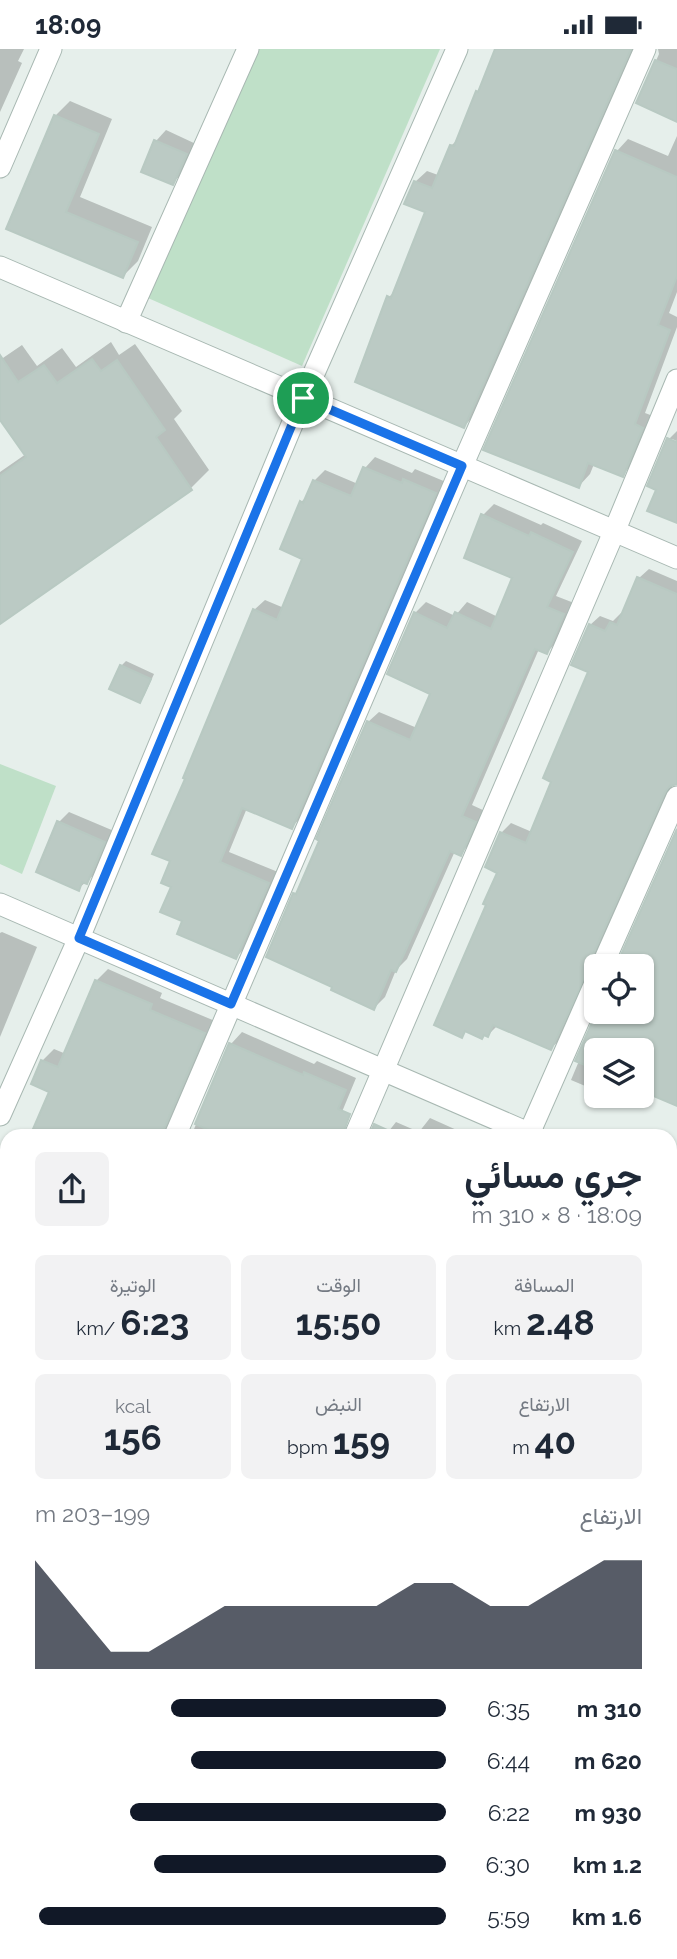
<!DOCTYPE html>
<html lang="ar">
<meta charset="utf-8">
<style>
:root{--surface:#fff;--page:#f2f2f3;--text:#1f2937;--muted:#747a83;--accent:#111827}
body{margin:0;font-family:Raleway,Vazirmatn,sans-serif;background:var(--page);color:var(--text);direction:rtl;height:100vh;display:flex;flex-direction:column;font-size:26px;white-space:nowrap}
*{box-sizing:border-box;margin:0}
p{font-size:23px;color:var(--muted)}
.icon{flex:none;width:38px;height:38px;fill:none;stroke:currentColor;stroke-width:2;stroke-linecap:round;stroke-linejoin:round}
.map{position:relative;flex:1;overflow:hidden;direction:ltr}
.sheet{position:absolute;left:0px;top:1080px;width:677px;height:831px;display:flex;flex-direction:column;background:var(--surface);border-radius:21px 21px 0 0;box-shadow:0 2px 5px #0004;direction:rtl}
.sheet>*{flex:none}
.fabs{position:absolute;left:584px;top:905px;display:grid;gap:14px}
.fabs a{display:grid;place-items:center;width:70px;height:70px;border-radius:10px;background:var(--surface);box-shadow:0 2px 5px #0004;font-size:35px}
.pin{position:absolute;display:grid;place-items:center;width:60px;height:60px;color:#fff;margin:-30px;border:4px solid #fff;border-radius:50%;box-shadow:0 2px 7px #0007}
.round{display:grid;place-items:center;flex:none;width:74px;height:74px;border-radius:10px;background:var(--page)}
.overview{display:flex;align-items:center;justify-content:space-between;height:119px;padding:0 35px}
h1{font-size:38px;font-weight:700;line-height:52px}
.stats{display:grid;grid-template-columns:repeat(3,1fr);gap:10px;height:119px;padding:7px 35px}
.stats div{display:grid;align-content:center;border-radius:10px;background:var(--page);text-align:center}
.stats b{font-size:35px;font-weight:700}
.stats small{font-size:19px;font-weight:400}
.stats p{font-size:19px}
.chart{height:196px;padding:14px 35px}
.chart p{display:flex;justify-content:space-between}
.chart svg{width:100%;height:126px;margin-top:7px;fill:var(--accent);opacity:.7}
ul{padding:0 35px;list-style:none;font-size:23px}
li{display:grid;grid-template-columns:112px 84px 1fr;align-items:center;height:52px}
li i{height:18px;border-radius:9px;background:var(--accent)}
.status{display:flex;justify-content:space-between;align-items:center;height:49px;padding:0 35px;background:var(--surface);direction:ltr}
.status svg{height:19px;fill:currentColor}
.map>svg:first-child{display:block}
.green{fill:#bfe0c8}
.shadow{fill:#0003}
.building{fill:#bbcac4;stroke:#b8c9c2;stroke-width:2}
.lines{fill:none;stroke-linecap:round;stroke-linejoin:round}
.minor-casing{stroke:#a8b8b2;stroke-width:23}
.minor{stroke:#fff;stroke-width:21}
.route-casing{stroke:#fff;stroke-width:14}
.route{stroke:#1a73e8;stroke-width:9}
</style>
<div class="status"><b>18:09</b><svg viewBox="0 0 49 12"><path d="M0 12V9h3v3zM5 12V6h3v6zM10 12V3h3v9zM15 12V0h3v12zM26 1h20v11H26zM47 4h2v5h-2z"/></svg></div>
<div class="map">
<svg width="677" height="1910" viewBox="0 0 677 1910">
<rect width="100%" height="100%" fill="#e6efeb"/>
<g class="green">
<polygon points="257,0 440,0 302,317 148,249"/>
<polygon points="0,715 56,737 22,825 0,815"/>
</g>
<g class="shadow">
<polygon points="0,0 24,0 18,12 22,14 0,63"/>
<polygon points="498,0 636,0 475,366 464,377 389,248 396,241 427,162 415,133 427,122 438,126 451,97 459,89"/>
<polygon points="658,0 677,0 677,71 638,53 659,5"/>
<polygon points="70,52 112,70 80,148 152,178 138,212 123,227 8,179 55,67"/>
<polygon points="166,81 196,95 183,124 172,134 156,92"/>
<polygon points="677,87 677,243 669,264 677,268 677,278 645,364 653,367 634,414 622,426 594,415 590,425 579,437 617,102 628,90 668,107"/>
<polygon points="111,293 119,306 135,295 182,362 174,370 209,421 191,439 9,566 0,553 0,423 26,405 0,367 0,311 22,296 37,317 62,299 76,318"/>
<polygon points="677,382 677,392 672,390 672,393 677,395 677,472 658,440 669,390"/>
<polygon points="375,408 412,424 415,420 446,433 302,767 292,778 247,759 229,803 278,823 246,898 236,908 184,872 173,837 254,561 265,551 284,559 304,509 301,453 308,447 314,432 325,421 358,435 365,419"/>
<polygon points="494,455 541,476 543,474 582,492 556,547 574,554 558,592 547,603 539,600 472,756 485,762 471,794 460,805 455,802 407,910 396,921 385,948 374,959 295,845 300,840 368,673 379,663 417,679 432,644 415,564 426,553 455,567 467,553 498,568 514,528 483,466"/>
<polygon points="649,520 677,532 677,734 673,735 599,900 598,908 561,990 551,999 498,976 488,986 467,981 461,987 488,855 499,823 501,784 511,774 532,783 553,732 590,622 590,576 600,567 613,572 621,564 623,565 639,529"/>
<polygon points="126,612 154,625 144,647 139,652 121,617"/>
<polygon points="69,763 114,782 97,823 78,840 59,773"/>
<polygon points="677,784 677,1055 642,1001 597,1001 597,1042 571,1031 600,962 642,962 642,917 616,917"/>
<polygon points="2,883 37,898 0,988 0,884"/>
<polygon points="108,920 162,944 160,949 215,972 180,1087 34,1087 53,1043 42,1012 54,1000 66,1005 96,932"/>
<polygon points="242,983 314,1015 317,1012 356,1029 332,1087 191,1087 231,995"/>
<polygon points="606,1046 638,1046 628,1056"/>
<polygon points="430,1069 470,1087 385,1087 396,1073 419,1083"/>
<polygon points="7,1147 7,1454 0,1471 0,1164"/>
<polygon points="677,1239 677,1564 670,1573 670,1254"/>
<polygon points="0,1488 7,1496 7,1791 0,1808"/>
<polygon points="670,1586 677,1593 677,1677 670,1674"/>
<polygon points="670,1774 677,1777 677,1910 550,1910 549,1904 670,1904"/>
<polygon points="0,1811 7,1814 7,1832 0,1848"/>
<polygon points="41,1904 177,1904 185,1910 38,1910"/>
<polygon points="195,1904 335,1904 332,1910 194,1910"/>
<polygon points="426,1904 532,1904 536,1910 424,1910"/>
</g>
<g class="building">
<polygon points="495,0 631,0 464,379 355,333 387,247 391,249 425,163 404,155 414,132 432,139 450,96 454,97 476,42 478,43"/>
<polygon points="655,11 677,20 677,73 636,54"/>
<polygon points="54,66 99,85 66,163 138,193 123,229 6,180"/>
<polygon points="154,91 187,105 173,136 141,123"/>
<polygon points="615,101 677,128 677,227 658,276 670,281 635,375 643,379 623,428 588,414 579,439 483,401"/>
<polygon points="0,306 18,333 44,316 57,334 92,310 101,322 117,311 165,381 156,388 192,441 0,575 0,427 26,408 0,371"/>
<polygon points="667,389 676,393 677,391 677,474 647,462 656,441 647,437"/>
<polygon points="363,418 402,434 403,430 436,444 292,780 242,759 220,813 269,834 236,910 177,885 182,872 160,863 171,838 161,834 170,812 152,805 185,730 183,729 253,560 277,571 302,510 280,500 300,452 303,454 313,431 351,447"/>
<polygon points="481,465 529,487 531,483 573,503 547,558 564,565 547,605 535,600 462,767 476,773 461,807 450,802 396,923 391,921 374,961 331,941 332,938 266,908 293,844 296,845 319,792 316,790 367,672 410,691 430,645 387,625 414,563 447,579 455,563 491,580 512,529 464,509"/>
<polygon points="637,528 677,545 677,735 670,737 665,743 590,912 589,920 551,1001 493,976 488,988 484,986 482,990 465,982 462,989 434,976 486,856 483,855 497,824 485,818 500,783 526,794 551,733 543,729 588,623 571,616 589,575 605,582 610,573 617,576"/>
<polygon points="120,616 151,630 140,654 109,640"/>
<polygon points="57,772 105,793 87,835 82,833 79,842 36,823"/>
<polygon points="677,780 677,1057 642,1042 642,1001 597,1001 597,1021 575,1012 597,962 642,962 642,917 616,917"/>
<polygon points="95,931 152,955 150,961 205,984 161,1087 30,1087 49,1043 31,1035 41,1011 58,1018"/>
<polygon points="229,994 303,1026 304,1023 346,1041 338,1060 350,1065 342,1087 222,1087 195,1075"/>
<polygon points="374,1075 400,1087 369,1087"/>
</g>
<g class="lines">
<defs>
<g id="minor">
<polyline points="0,118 51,0"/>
<polyline points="0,218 677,509"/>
<polyline points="126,273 248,0"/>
<polyline points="0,855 535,1087"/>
<polyline points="602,917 677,748"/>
<polyline points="0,1066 79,889 303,349 457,0"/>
<polyline points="175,1087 462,417 645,0"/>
<polyline points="355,1087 614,483 677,331"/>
<polyline points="528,1087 597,930"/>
<polyline points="670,1176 677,1160"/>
<polyline points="0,1495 7,1479"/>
<polyline points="670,1593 677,1577"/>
<polyline points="670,1750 677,1752"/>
<polyline points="0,1896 7,1879"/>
<polyline points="177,1910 180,1904"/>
<polyline points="356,1910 358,1904"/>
<polyline points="533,1910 536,1904"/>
</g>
</defs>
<use href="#minor" class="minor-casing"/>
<use href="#minor" class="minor"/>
</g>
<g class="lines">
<defs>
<polygon id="route" points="303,349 462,417 231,955 79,889"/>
</defs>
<use href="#route" class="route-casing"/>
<use href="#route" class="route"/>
</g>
</svg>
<div class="fabs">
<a><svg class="icon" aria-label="locate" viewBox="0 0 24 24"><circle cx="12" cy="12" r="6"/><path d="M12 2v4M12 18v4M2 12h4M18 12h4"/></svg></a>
<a><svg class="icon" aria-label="layers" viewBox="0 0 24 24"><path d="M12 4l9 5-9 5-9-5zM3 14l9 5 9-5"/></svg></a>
</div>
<div class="pin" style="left:303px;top:349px;background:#1e9e55"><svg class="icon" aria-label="arrive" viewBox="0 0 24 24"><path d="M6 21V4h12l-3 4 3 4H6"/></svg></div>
<section class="sheet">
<div class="overview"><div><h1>جري مسائي</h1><p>18:09 · 8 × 310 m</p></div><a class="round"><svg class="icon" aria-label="share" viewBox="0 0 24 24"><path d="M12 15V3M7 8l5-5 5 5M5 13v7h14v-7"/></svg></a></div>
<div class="stats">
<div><p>المسافة</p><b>2.48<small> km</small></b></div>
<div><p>الوقت</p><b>15:50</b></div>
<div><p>الوتيرة</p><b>6:23<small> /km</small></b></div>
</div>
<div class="stats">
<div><p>الارتفاع</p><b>40<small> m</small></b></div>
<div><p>النبض</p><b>159<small> bpm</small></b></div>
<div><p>kcal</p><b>156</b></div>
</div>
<div class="chart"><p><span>الارتفاع</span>199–203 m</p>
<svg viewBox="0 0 160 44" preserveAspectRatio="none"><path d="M0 44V6L10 22L20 38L30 38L40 30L50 22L60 22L70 22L80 22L90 22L100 14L110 14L120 22L130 22L140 14L150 6L160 6V44z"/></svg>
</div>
<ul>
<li><b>310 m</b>6:35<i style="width:67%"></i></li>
<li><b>620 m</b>6:44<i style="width:62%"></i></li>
<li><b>930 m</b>6:22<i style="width:77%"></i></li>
<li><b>1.2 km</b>6:30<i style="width:71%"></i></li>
<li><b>1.6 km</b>5:59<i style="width:99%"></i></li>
</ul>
</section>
</div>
